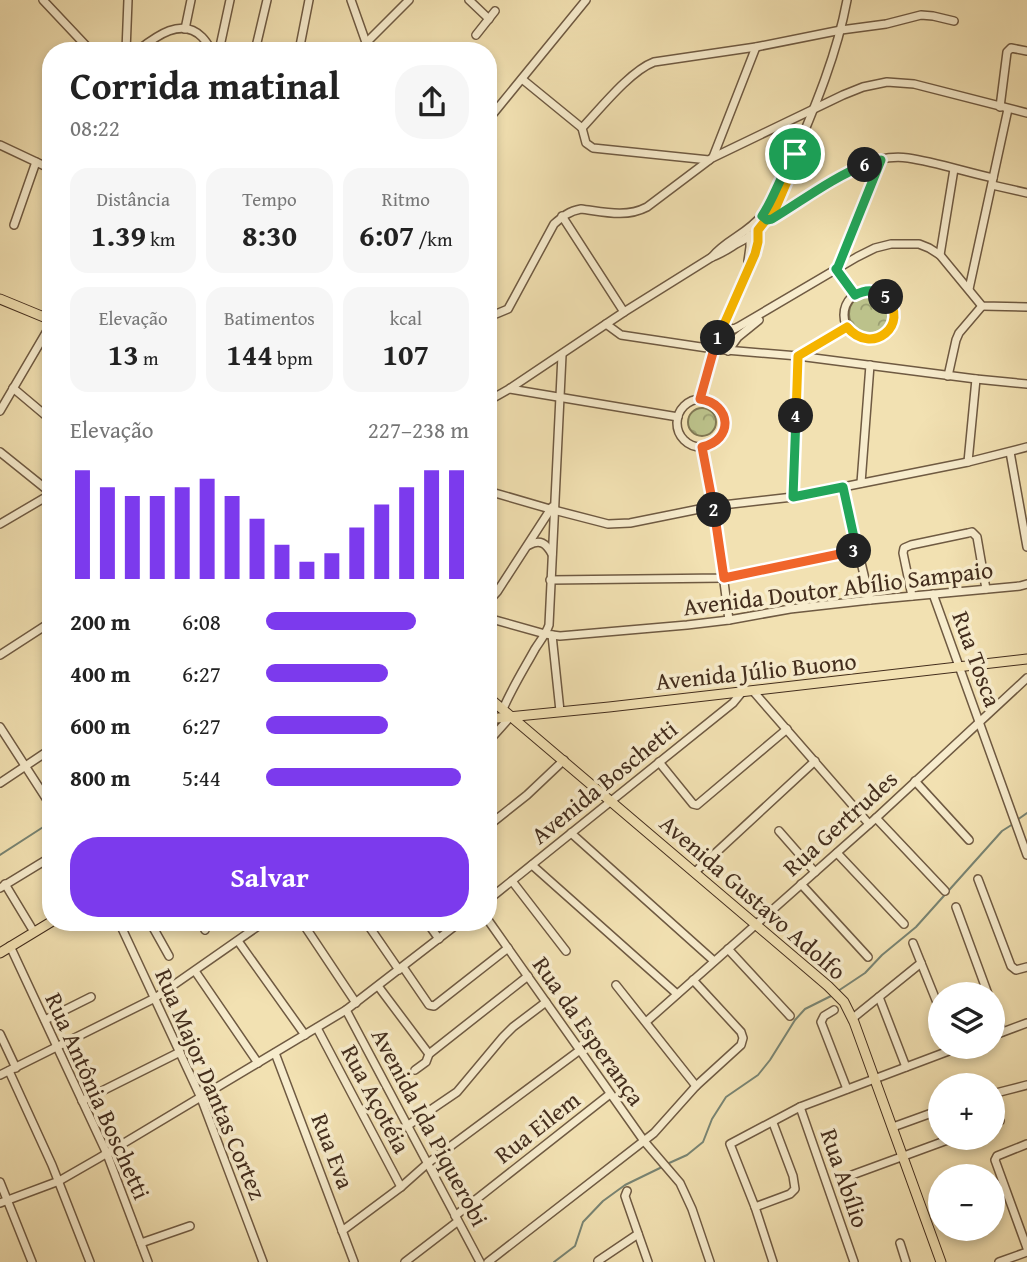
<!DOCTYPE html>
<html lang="pt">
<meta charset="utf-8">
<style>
:root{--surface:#fff;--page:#f6f6f6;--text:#222;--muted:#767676;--accent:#7c3aed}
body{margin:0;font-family:"Gentium Book Plus",serif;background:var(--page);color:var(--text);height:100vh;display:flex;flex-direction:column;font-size:26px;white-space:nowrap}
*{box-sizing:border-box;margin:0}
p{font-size:23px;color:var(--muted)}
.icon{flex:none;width:38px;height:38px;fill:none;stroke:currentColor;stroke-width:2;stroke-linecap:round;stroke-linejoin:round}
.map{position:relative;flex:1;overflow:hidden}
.drawer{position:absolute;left:42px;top:42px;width:455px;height:889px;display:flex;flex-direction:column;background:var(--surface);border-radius:28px;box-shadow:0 4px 10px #0003}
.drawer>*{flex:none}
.buttons{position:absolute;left:928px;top:982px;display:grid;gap:14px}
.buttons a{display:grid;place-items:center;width:77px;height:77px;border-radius:50%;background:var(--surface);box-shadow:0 4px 10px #0003;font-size:35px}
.pin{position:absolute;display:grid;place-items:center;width:60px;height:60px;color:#fff;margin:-30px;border:4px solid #fff;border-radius:50%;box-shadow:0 2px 7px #0007}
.km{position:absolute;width:35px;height:35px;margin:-18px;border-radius:50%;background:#222;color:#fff;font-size:19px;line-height:35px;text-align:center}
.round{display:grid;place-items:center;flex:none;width:74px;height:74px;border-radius:28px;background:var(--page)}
.headline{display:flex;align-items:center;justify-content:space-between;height:119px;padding:0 28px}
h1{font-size:38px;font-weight:800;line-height:52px}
.metrics{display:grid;grid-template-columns:repeat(3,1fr);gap:10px;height:119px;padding:7px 28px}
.metrics div{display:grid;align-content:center;border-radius:18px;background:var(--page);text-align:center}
.metrics b{font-size:30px;font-weight:800}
.metrics small{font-size:19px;font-weight:400}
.metrics p{font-size:19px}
.chart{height:196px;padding:14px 28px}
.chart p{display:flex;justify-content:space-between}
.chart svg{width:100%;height:126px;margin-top:7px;stroke:var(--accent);stroke-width:6}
.action{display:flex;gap:14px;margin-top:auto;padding:14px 28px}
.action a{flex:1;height:80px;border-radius:28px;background:var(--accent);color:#fff;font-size:28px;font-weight:800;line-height:80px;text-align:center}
ul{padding:0 28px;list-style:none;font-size:23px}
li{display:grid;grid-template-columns:112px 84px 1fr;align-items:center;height:52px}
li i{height:18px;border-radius:9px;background:var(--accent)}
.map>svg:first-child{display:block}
.forest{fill:url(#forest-crowns);stroke:#807854;stroke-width:2}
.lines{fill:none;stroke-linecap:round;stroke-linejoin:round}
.stream{stroke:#788473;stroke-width:2}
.minor-casing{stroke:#6f5a42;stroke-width:10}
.major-casing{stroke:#432d1d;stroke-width:11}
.minor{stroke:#f7eccd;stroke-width:7}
.major{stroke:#f2e1b2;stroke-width:9}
.split-1-casing{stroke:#fff;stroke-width:14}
.split-2-casing{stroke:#fff;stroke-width:14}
.split-3-casing{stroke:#fff;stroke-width:14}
.split-4-casing{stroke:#fff;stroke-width:14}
.split-5-casing{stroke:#fff;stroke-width:14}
.split-6-casing{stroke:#fff;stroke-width:14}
.split-7-casing{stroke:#fff;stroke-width:14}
.split-1{stroke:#f5b400;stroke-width:9}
.split-2{stroke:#f0652b;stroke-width:9}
.split-3{stroke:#f0652b;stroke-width:9}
.split-4{stroke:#22a559;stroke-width:9}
.split-5{stroke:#f5b400;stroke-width:9}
.split-6{stroke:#22a559;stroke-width:9}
.split-7{stroke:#22a559;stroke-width:9}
.labels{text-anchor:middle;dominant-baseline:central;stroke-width:7;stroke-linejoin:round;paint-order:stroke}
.street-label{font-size:24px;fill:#432d1d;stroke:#f7eccd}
</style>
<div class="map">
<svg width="1027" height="1262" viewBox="0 0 1027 1262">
<defs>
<pattern id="forest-crowns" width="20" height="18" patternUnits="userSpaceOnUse" patternTransform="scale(1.75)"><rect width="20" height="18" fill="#bcc28b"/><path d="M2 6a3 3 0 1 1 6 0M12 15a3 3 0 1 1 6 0" fill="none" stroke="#9a9e71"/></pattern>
</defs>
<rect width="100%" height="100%" fill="#f2e1b2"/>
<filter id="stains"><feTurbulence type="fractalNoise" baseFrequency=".00286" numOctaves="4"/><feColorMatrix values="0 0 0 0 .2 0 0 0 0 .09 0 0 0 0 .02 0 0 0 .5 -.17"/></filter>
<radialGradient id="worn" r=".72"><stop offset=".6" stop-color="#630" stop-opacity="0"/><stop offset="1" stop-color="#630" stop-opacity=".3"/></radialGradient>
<g class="forest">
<circle cx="869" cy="314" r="20"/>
<circle cx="702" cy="422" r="14"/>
</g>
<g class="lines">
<g class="stream">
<polyline points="1017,820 1027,813"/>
<polyline points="0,855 51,822"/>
<polyline points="838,991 865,973 882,955 916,927 1002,831 1013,824"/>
<polyline points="667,1164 687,1155 703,1142 712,1119 726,1097 758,1075 770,1060 795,1020 805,1009 831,996"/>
<polyline points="554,1262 575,1246 583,1222 603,1201 625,1185 662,1167"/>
</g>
<defs>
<g id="minor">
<polyline points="43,0 91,51"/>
<polyline points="351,0 369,51"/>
<polyline points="469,0 489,19"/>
<polyline points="185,29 191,0"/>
<polyline points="476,35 495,11"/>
<polyline points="366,43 409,0"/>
<polyline points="126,51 128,0"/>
<path d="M137,51C154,38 181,16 202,37C206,41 209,46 212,51"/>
<polyline points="219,51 230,0"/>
<polyline points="255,51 267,0"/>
<polyline points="299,51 309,0"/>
<polyline points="522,79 582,128"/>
<polyline points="1000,107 1007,52 1011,48 1027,51"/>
<polyline points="488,120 586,0"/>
<polyline points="0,145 51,169"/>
<polyline points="713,157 756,47"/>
<path d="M709,160L593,148L586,143L582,128C600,109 630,71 654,62L756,47L841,30L886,24L921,15L933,16L954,21"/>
<polyline points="992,185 1027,193"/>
<polyline points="562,216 624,312"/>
<path d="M762,216L767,220L772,219C784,212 797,204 809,197C839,177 870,153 908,158C935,162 966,172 993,178"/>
<polyline points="14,225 36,162"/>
<polyline points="940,255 954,169"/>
<path d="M712,257C725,240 749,233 762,215C776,198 780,175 793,157"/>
<polyline points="748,261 750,247 750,235"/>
<polyline points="838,267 881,160"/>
<polyline points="836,269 855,295"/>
<polyline points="969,289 1008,109"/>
<circle cx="869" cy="315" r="25"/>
<path d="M488,312L496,314L508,309L554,224C562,217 569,211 581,209C604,212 626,218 647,207L712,158L843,95L863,87L887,82L914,84L1027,113"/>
<polyline points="606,324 621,335 714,349 798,356 976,379 1027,384"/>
<polyline points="723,327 734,329 738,327 857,257 875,248 891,244 919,244 929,248 940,255 982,306 1027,307"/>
<polyline points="728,351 738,337 759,320"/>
<polyline points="948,376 956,340 959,333 982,306"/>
<polyline points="13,388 51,420"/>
<polyline points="510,389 678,417"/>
<polyline points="700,399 714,349 757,247 758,230 754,224"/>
<circle cx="701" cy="423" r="24"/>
<path d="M488,401L509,389L624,312L712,257C721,254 728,249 736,244C744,240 752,235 759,229C777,212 792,178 795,154C816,104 837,54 847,0"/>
<polyline points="0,411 51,324"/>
<polyline points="702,447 714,506 729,620"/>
<polyline points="0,452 51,493"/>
<polyline points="1010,452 1027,547"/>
<polyline points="968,462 976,379"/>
<polyline points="861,483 870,365"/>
<polyline points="843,487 870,600"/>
<polyline points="488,491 550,509 608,524 630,523 714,506 793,497 968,462 1027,447"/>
<polyline points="793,497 798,356 847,327"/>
<polyline points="0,524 51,494"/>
<path d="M529,545C540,539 546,543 552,554"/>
<polyline points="550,580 724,578 857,551"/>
<polyline points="933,594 1027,855"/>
<polyline points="912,596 903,553 904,548 911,545 968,533 972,532 977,537 986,589"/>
<polyline points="488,602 497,592 552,507"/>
<polyline points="488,618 545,634 560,636 687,625 729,620 790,609 870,600 1020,586 1027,584"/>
<polyline points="552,635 560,711"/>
<polyline points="0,655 51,622"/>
<polyline points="753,691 869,824"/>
<path d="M503,709C512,688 524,669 535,649C540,641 546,634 549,625L562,355"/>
<polyline points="0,727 51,806"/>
<polyline points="488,742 511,716"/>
<polyline points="659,762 693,804 697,805 787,729"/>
<polyline points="915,781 969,840"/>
<polyline points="0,783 51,749"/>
<polyline points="876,818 945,891"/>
<polyline points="488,826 527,795 564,760"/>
<polyline points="779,831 815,872"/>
<polyline points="571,833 714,961"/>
<polyline points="837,853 904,924"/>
<polyline points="532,865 677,994"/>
<polyline points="695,872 815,761"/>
<polyline points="978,879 1011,966 1016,970 1027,967"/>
<polyline points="512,881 566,951"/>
<polyline points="5,884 34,932"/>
<polyline points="801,884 868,957"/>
<polyline points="0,888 46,860"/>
<polyline points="488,900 733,703 742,692"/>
<polyline points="956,907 988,994"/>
<polyline points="488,920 644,1141 680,1183 692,1209 710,1262"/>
<polyline points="119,922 201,1098 263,1262"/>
<polyline points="150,922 169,956"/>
<polyline points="201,922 205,930"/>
<polyline points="302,922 356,1003"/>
<polyline points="366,922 399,970"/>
<polyline points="427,922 439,939"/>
<polyline points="238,941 305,1035"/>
<polyline points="913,943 940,1010"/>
<polyline points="10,946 107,1154 148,1262"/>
<polyline points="728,949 790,1016"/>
<polyline points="403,967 429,1005 434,1006 508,948"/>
<polyline points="195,971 258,1063"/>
<polyline points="616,985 696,1086"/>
<polyline points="378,986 429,1054"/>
<polyline points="879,997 906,1067"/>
<polyline points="992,1005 1002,1032"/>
<polyline points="346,1010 480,1262"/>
<polyline points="834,1010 824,1016 821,1022 847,1089"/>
<polyline points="853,1018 921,963"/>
<polyline points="45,1020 91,997"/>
<polyline points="646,1022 876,818 1027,678"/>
<polyline points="317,1028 401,1187"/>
<polyline points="0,1034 16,1068"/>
<polyline points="992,1036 1027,1023"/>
<polyline points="275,1053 354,1262"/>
<polyline points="415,1070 426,1062 429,1054 528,976"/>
<polyline points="9,1071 52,1165 90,1262"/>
<polyline points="0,1075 155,998 264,922"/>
<polyline points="992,1094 1027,1085"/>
<polyline points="82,1101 180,1052"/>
<polyline points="800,1107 854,1262"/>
<polyline points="992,1123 1000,1121"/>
<polyline points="407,1126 457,1092 503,1037 513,1027 546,1002"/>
<polyline points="893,1127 940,1110"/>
<polyline points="1027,1144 997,1156 995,1160 1027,1248"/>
<polyline points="852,1175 953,1138"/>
<polyline points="0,1182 32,1262"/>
<polyline points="627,1191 625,1196 627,1202 648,1262"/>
<polyline points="0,1203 59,1181 99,1158 346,1010 460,922"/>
<polyline points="755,1207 790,1194 795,1189 793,1176 773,1123"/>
<polyline points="455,1216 610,1094"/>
<polyline points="342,1231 401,1187 428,1163 580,1050"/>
<polyline points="141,1243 190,1226"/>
<polyline points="900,1243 906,1262"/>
<polyline points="598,1261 638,1234"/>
<polyline points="405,1262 457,1222"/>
<polyline points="488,1262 654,1133 696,1086 741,1045 743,1038 741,1032 693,980"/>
<polyline points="773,1262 755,1207 730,1144 800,1107 962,1046"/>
<polyline points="999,1262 1027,1252"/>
</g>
<g id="major">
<polyline points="0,299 51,320"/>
<polyline points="488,697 828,986 844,1002 854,1022 941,1262"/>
<polyline points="488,719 609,707 1027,659"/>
<polyline points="0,953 51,922"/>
</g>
</defs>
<use href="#minor" class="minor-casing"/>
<use href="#major" class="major-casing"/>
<use href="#minor" class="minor"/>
<use href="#major" class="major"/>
</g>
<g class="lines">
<defs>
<polyline id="split-1" points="718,338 755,254 758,242 758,230 776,207 794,165 795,154"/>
<path id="split-2" d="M714,510L702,447C734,440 732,404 700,399L714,349L718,338"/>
<polyline id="split-3" points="714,510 724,578 854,551"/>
<polyline id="split-4" points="796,416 793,497 843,487 857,551 854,551"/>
<path id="split-5" d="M796,416L798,356L847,327C872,357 911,324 886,297"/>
<path id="split-6" d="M865,165L881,160L838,267L836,269L855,295C866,289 876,289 886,297"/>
<path id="split-7" d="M795,154C781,173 775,197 762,216L767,220L772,219C802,201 833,177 865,165"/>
</defs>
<use href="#split-1" class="split-1-casing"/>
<use href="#split-2" class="split-2-casing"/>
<use href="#split-3" class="split-3-casing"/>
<use href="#split-4" class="split-4-casing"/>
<use href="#split-5" class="split-5-casing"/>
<use href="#split-6" class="split-6-casing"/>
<use href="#split-7" class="split-7-casing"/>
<use href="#split-1" class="split-1"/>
<use href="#split-2" class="split-2"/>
<use href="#split-3" class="split-3"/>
<use href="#split-4" class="split-4"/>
<use href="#split-5" class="split-5"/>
<use href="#split-6" class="split-6"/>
<use href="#split-7" class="split-7"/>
</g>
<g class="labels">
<g class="street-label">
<text transform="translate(838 588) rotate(-7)">Avenida Doutor Abílio Sampaio</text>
<text transform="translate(977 659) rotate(70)">Rua Tosca</text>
<text transform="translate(756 671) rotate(-6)">Avenida Júlio Buono</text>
<text transform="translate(604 782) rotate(-39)">Avenida Boschetti</text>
<text transform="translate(840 823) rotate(-42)">Rua Gertrudes</text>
<text transform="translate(753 897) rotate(41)">Avenida Gustavo Adolfo</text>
<text transform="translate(589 1031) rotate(55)">Rua da Esperança</text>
<text transform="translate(211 1084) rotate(67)">Rua Major Dantas Cortez</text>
<text transform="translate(98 1096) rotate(66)">Rua Antônia Boschetti</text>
<text transform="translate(376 1099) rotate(62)">Rua Açotéia</text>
<text transform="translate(430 1127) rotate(62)">Avenida Ida Piquerobi</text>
<text transform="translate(537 1127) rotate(-38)">Rua Eilem</text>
<text transform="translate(333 1151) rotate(69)">Rua Eva</text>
<text transform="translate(845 1178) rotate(71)">Rua Abílio</text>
</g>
</g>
<rect width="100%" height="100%" filter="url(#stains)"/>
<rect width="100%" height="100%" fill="url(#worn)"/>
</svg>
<div class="buttons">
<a><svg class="icon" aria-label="layers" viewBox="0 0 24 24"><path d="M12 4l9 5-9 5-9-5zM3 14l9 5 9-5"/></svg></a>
<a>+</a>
<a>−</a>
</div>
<div class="pin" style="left:795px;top:154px;background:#1e9e55"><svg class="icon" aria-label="arrive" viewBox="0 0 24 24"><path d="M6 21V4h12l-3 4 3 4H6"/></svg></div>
<b class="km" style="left:718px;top:338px">1</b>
<b class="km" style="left:714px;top:510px">2</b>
<b class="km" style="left:854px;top:551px">3</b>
<b class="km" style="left:796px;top:416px">4</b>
<b class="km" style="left:886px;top:297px">5</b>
<b class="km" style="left:865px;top:165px">6</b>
<section class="drawer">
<div class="headline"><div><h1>Corrida matinal</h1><p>08:22</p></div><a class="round"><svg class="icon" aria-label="share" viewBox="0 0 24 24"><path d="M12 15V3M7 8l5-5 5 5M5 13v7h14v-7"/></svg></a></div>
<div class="metrics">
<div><p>Distância</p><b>1.39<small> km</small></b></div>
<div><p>Tempo</p><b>8:30</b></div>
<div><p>Ritmo</p><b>6:07<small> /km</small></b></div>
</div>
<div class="metrics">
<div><p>Elevação</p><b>13<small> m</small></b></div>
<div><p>Batimentos</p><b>144<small> bpm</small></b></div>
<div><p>kcal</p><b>107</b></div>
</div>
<div class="chart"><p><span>Elevação</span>227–238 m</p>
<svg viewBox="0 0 160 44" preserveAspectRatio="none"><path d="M5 44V6M15 44V12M25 44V15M35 44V15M45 44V12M55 44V9M65 44V15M75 44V23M85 44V32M95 44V38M105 44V35M115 44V26M125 44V18M135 44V12M145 44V6M155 44V6"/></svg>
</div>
<ul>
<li><b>200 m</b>6:08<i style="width:74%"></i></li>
<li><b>400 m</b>6:27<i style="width:60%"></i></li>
<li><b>600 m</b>6:27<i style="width:60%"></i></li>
<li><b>800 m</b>5:44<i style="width:96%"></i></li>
</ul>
<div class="action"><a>Salvar</a></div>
</section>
</div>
